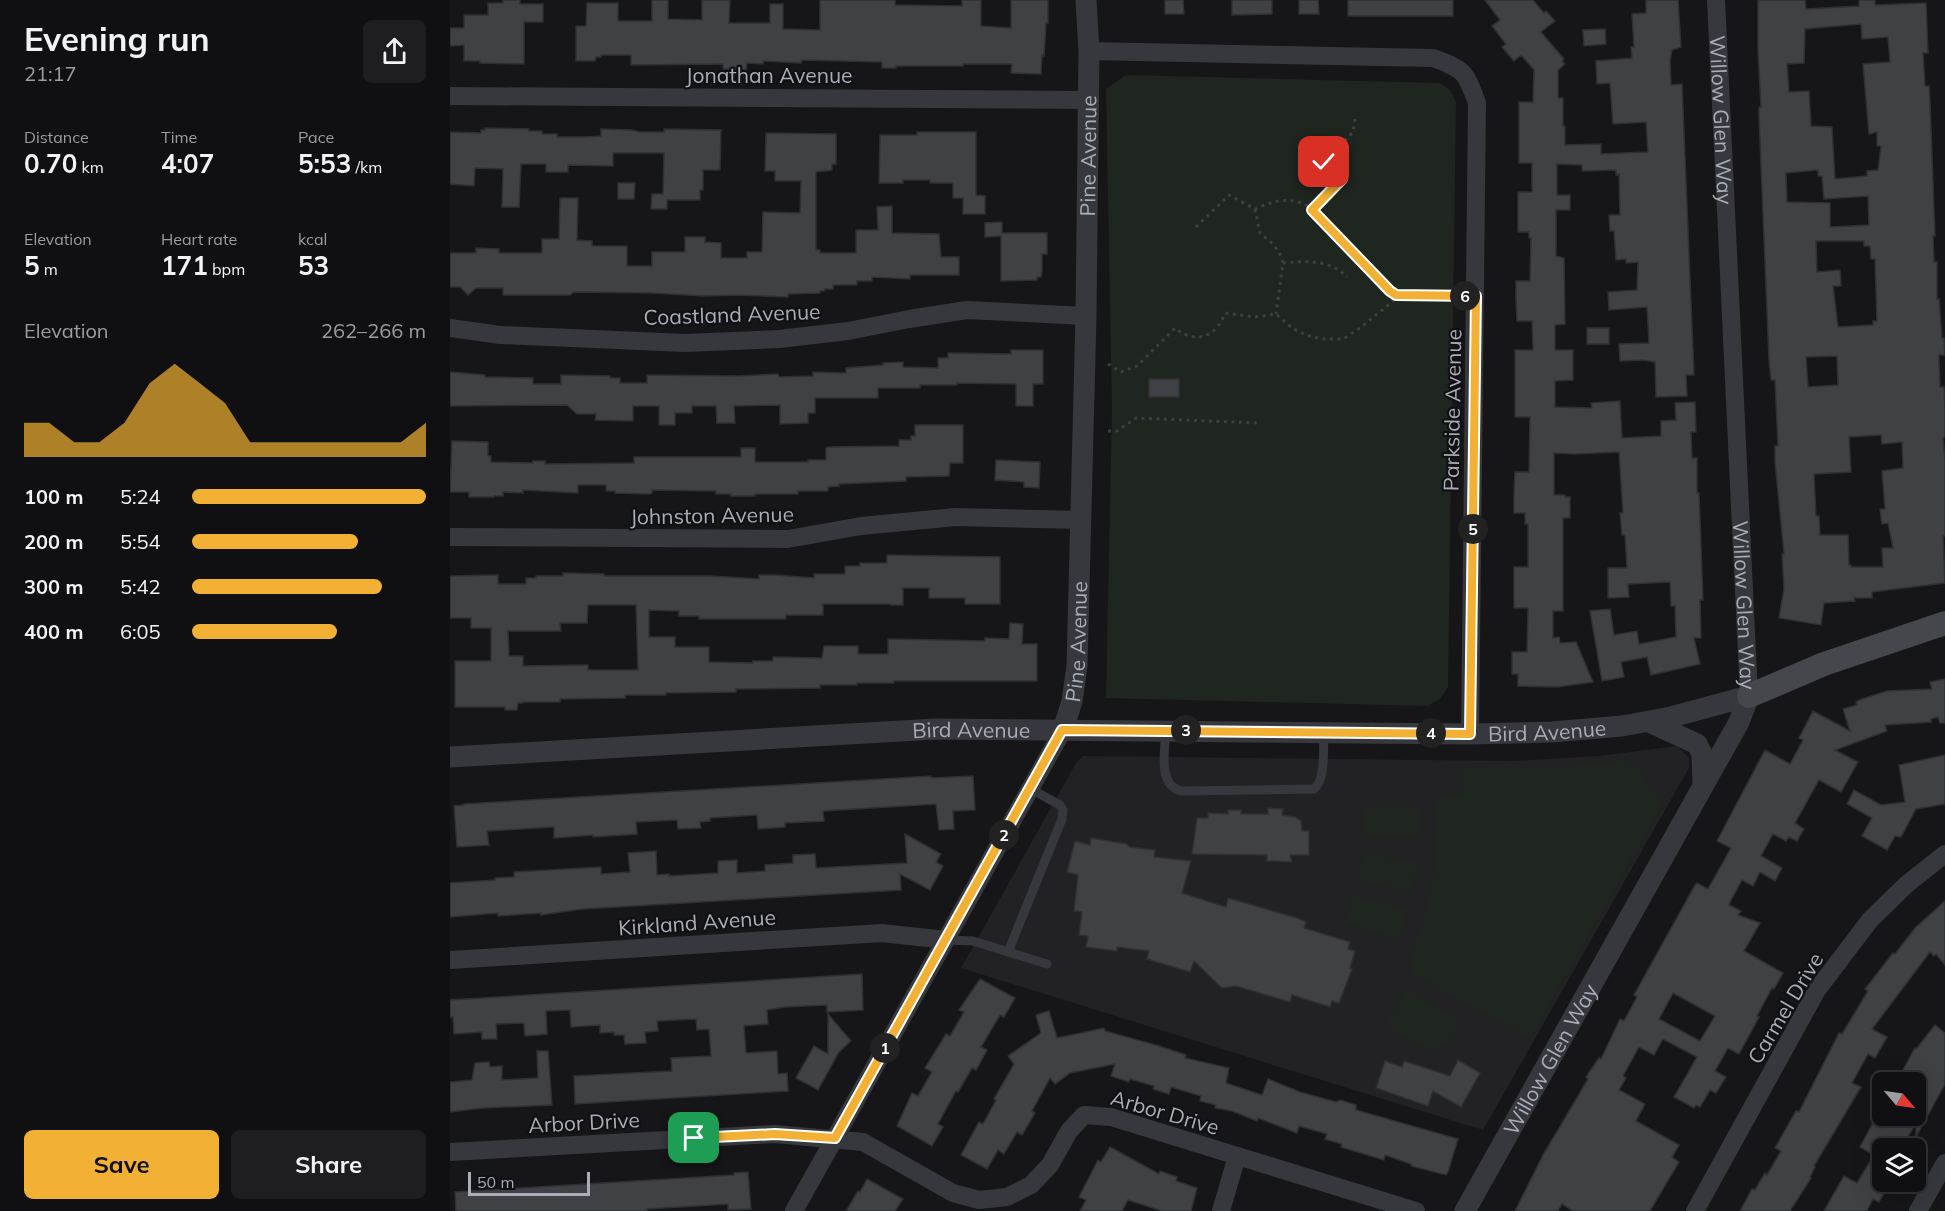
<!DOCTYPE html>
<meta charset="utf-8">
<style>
:root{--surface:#101012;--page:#1e1e20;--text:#f1f3f6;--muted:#9c9d9f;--line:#303032;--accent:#f2b134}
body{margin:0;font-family:Mulish,sans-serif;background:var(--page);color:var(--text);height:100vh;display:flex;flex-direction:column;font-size:22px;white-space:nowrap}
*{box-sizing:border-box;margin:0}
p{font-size:20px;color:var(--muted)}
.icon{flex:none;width:33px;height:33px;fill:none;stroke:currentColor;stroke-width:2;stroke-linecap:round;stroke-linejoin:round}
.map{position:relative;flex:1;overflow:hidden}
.sheet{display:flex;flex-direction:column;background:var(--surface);width:450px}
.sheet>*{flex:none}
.needle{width:39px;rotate:119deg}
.buttons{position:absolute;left:1422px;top:1072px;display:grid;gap:12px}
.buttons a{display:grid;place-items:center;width:54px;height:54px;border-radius:9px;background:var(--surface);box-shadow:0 6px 24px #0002,0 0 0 2px var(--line);font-size:30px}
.scale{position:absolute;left:18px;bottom:15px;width:122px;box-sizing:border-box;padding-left:6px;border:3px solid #a8adb8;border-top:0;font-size:16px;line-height:21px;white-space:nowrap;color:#a8adb8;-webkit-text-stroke:4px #111113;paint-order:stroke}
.pin{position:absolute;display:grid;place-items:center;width:51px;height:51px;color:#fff;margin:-26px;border-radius:12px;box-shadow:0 3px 9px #0006}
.km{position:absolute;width:30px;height:30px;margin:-15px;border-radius:50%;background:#222;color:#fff;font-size:16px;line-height:30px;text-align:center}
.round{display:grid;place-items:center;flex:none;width:63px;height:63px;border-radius:9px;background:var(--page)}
.overview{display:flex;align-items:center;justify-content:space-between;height:102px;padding:0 24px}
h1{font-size:33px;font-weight:700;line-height:45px}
.figures{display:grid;grid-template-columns:repeat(3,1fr);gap:9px;height:102px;padding:6px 24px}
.figures div{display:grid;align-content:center}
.figures b{font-size:26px;font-weight:700}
.figures small{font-size:16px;font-weight:400}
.figures p{font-size:16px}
.chart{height:168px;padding:12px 24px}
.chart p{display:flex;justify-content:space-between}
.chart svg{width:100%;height:108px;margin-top:6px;fill:var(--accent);opacity:.7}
.button{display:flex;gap:12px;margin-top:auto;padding:12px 24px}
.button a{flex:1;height:69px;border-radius:9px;background:var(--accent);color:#111;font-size:24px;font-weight:700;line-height:69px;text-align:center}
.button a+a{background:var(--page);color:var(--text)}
ul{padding:0 24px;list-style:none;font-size:20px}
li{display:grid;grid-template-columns:96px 72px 1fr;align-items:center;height:45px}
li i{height:15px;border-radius:8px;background:var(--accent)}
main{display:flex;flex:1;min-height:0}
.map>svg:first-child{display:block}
.built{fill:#222225}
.green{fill:#1e261f}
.building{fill:#404145;stroke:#303034;stroke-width:1.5;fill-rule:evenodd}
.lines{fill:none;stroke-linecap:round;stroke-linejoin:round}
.path{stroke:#3d3f44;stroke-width:3;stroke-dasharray:3 4.5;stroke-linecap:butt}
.service{stroke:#37383d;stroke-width:9}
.minor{stroke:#37383d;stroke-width:18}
.tertiary{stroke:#37383d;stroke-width:21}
.secondary{stroke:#45474d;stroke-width:24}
.route-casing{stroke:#fff;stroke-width:12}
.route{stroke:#f2b134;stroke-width:8}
.labels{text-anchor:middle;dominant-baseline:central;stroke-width:4.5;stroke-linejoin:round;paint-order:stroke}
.street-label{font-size:21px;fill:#a8adb8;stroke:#111113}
</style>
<main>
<section class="sheet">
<div class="overview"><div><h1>Evening run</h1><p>21:17</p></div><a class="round"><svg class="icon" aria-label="share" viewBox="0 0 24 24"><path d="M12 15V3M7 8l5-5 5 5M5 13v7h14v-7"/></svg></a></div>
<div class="figures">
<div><p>Distance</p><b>0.70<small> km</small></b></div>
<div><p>Time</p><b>4:07</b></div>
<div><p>Pace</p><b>5:53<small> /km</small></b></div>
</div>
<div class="figures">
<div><p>Elevation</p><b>5<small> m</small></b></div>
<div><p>Heart rate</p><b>171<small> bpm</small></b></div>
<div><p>kcal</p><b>53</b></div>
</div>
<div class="chart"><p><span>Elevation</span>262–266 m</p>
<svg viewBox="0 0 160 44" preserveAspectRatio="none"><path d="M0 44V30L10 30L20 38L30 38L40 30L50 14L60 6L70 14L80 22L90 38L100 38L110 38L120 38L130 38L140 38L150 38L160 30V44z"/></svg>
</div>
<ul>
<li><b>100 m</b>5:24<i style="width:100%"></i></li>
<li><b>200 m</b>5:54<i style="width:71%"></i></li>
<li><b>300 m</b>5:42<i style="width:81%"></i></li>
<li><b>400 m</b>6:05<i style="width:62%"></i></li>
</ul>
<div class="button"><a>Save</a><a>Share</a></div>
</section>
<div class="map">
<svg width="1495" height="1211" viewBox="0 0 1495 1211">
<rect width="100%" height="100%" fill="#161618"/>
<polygon class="built" points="1227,746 1239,758 1239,768 1033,1130 511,968 626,763 633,756 1064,761 1149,756"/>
<g class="green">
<polygon points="676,75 990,83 1000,90 1006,102 998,687 990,699 977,706 656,698 662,409 656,89"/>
<path d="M1176,760C1191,764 1190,778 1199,789C1203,794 1210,797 1215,800L1080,1039L964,975L960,969V961L980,897L984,868L987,799L1012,793L1015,768L1116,767Z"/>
<polygon points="913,808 970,808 969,838 913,838"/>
<polygon points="913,852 968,862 962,892 908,881"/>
<polygon points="904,894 958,910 948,940 895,923"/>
<path d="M956,989L1012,1021C1008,1029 1004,1040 996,1044C976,1056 952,1036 935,1026Z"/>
</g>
<g class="building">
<polygon points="53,0 70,0 70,4 93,4 93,22 74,22 74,64 30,63 30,61 14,61 14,45 0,46 0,28 14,28 14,15 38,15 38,3 53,3"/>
<polygon points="202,0 218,0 218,19 252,20 252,0 280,0 279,23 320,23 320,4 333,4 333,29 370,30 370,0 445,0 445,5 512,6 512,0 531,0 531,26 561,28 561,0 598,0 598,23 596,23 594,56 592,55 591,74 561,73 562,64 513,64 513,66 446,66 446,68 432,68 432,62 352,60 351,63 313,61 313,64 297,63 296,70 273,69 273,64 181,65 181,55 151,55 151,57 146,57 145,61 126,61 126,26 136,26 137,3 168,3 168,21 202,21"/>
<polygon points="715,0 733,0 734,14 715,14"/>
<polygon points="782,0 822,0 822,14 782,15"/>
<polygon points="849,0 868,0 869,14 849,14"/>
<rect x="898" y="0" width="105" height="16"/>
<polygon points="1035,0 1083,0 1094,13 1096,11 1105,21 1091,32 1114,59 1112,61 1115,64 1108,70 1108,98 1113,98 1113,126 1115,126 1115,145 1151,144 1151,154 1198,152 1196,122 1163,124 1160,83 1147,84 1146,61 1182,58 1181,47 1184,47 1182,14 1196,13 1196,0 1228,0 1231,47 1222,50 1220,60 1221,85 1232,84 1244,375 1236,375 1237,396 1206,397 1205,362 1193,360 1170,361 1169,344 1199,343 1197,307 1159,310 1158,292 1187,290 1188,262 1176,263 1176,259 1166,260 1164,231 1160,231 1159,215 1170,215 1169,174 1166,175 1166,170 1132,171 1132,165 1107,164 1107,195 1120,195 1120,210 1106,210 1106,256 1114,258 1115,324 1105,325 1105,350 1123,350 1123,380 1105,381 1105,407 1142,408 1141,403 1170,401 1172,438 1211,436 1211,421 1226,420 1225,403 1245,402 1246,432 1241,432 1242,458 1247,458 1247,493 1249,493 1253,600 1250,600 1251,638 1244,638 1250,664 1201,675 1197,657 1171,662 1174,677 1152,681 1140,611 1160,609 1164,635 1187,631 1189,644 1226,637 1225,606 1221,606 1220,582 1178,584 1179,597 1158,598 1158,568 1177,568 1175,535 1172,535 1170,513 1173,513 1169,452 1124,454 1104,453 1104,495 1115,495 1115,497 1120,497 1120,518 1113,518 1113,611 1103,611 1103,638 1109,637 1110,643 1126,642 1143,682 1108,687 1068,686 1068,674 1062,674 1062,652 1077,652 1078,608 1064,608 1064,567 1078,567 1078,524 1075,524 1075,513 1064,513 1064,495 1065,472 1079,472 1080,417 1065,417 1065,350 1083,350 1082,321 1067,321 1066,299 1066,281 1080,281 1081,238 1079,238 1079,232 1068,232 1068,192 1082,192 1082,163 1069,163 1069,102 1083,102 1084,70 1071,55 1064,61 1052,47 1056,44 1042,26 1050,20"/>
<path d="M1308,0H1355L1356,9L1409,6V0H1425V5L1476,3L1478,53H1473L1475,86H1479L1480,102L1485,236H1483L1484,262H1487V299H1489L1492,338H1494L1495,355H1489V362L1490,387H1494L1495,410V436L1493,438L1495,461V536H1493L1495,583L1422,592V598H1404L1405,601L1374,603L1371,625L1329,618L1334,589L1332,554H1334L1325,462V446H1328L1325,380H1321L1319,360L1309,116V107H1311L1308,51ZM1411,24L1412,39L1438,37L1440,62L1413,64L1419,134L1427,132V146H1431L1428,170L1417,171V176L1385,179L1382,127L1361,126L1359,91L1339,92L1337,64L1354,63L1355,29ZM1368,170V176H1372L1374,199L1418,196L1419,225L1380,227V203L1337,202L1336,173ZM1366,241H1414V246H1420L1421,259H1425L1427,321H1423V325L1388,327L1383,286H1391L1390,270L1367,272ZM1387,356L1388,385L1358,387L1356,357ZM1431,435L1432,444L1452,442L1453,468L1432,471L1435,509H1430L1432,524L1438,523L1443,548H1432L1433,567H1401V565H1399L1398,535H1370L1369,516H1366L1364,474L1401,472L1399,437Z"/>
<polygon points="1155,29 1156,44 1134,46 1133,30"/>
<polygon points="35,128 79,129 79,131 92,131 92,134 107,134 107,137 136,137 151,136 151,129 182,130 190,132 214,132 214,129 271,130 270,170 253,170 253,190 250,190 250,200 217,200 217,209 201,209 202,194 213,194 214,153 163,153 163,166 118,165 118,172 96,172 96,164 71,164 69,207 52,207 53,169 25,168 24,186 0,184 0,132 31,133 31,130 35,130"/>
<polygon points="467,132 526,132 526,195 535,196 535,214 513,214 513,198 503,198 503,183 480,183 480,180 453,180 453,183 429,183 430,135 467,135"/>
<polygon points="316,133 386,134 386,164 382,164 382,170 366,172 366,250 370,250 370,253 406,253 406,230 428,230 427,207 442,206 442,233 489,234 491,257 509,257 509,275 460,275 460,279 422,277 422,281 407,281 407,285 383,285 383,289 375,289 374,291 370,291 370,293 338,294 338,297 287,295 254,296 202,293 124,292 120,295 53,295 53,288 26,288 18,295 10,287 0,287 0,253 26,253 26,248 49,249 49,253 92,253 92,239 109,239 110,198 128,198 127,240 142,241 142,246 177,246 177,266 202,266 202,252 235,252 235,237 255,237 255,242 271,243 271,258 297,258 297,252 312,252 313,212 350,213 351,181 325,181 325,171 315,171"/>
<polygon points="168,183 185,183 184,199 168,199"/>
<polygon points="552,222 552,233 597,233 597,254 592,254 592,271 591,277 587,277 587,280 551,281 551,236 535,237 535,223"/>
<rect x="1137" y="328" width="22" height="16"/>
<polygon points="561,350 593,350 593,384 583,384 583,406 566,406 566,384 507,383 507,385 470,385 470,388 428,388 428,398 365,398 365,413 358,413 358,423 330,424 330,405 284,406 285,423 267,423 266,406 242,406 242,413 225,413 225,425 209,425 209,406 183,406 183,421 145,420 146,414 127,414 117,405 0,406 0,372 35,375 35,377 83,378 83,384 111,384 111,375 160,376 160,378 170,378 170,383 197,383 197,375 287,376 328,374 329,377 363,376 363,372 396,373 396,368 433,365 433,363 453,362 453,367 488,368 488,358 498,358 498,353 561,354"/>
<rect x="699" y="379" width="30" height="18"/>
<polygon points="465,425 513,425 513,463 500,463 499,476 456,477 456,481 389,484 389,486 378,487 378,491 348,491 348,494 305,494 305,496 281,496 281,494 266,494 266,491 202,490 202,493 200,494 165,493 165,491 156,491 156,485 128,485 128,493 73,490 73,493 53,492 53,496 44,496 44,497 19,497 19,492 0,492 2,441 38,442 38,456 41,456 41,462 83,463 83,461 95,461 95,464 184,463 184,457 291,457 291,448 305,448 305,462 358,462 358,460 376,460 376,448 379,447 449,446 449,440 461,440 461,436 465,436"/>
<polygon points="546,460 590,462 589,488 574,487 574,482 545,480"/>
<path d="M437,555L550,557V604H515V598H479V588H453V605H441V604H373V615H336V619H249V616H229V611L199,610V637H225V647H259V662L303,663V661H323V657L372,658L374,646H408V654H438V639L535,641V638L559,639L560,623L573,624L572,644H587V681H444V683H407V685H370V688L286,689V692L216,693V695H175V698L110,699V702H73V703H68L67,710H55V707H5V661H41V628H21V618H0V576L48,575V584H76V578H86V576H113V573L154,574V576H261L309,579V575H325L364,578V574H395V566H410V563H437ZM138,605H186L188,670H138V665L73,666V656H59L58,631H111L110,623H137Z"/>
<path d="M1495,679V723H1490L1488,717L1481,719V722L1435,725L1437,731L1385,750L1408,762L1391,792L1369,780L1345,823L1354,829L1347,841L1339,837L1336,841L1323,834L1311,856L1332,868L1325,881L1310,872L1303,886L1292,880L1280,902L1279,905L1291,911L1288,915L1310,923L1294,951L1333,973L1324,989L1322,988L1307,1016L1309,1017L1289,1054L1278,1048L1265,1071L1276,1077L1266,1093L1260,1090L1250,1107L1246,1105L1244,1108L1224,1097L1247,1057L1213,1039L1204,1055L1189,1047L1173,1076L1176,1078L1169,1090L1195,1104L1186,1121L1229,1145L1222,1157L1229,1162L1200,1211H1123L1112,1204L1108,1211H1065L1093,1155L1138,1079L1136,1077L1149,1058L1151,1059L1170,1019L1174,1021L1187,997L1184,995L1244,887L1247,883L1258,889L1281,848L1267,841L1315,750L1340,764L1353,740L1349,738L1363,711L1400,731L1393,709L1407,705L1406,702L1412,699L1437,691L1482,689L1480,682ZM1223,993L1265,1016L1250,1041L1209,1019Z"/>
<polygon points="1495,755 1495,804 1466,809 1451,837 1445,836 1437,850 1412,836 1422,818 1397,804 1404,790 1431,805 1455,802 1449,765"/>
<polygon points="481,776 481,778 523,776 525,810 503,811 504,829 489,830 486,804 373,811 374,821 335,823 335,827 308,829 307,815 260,818 260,821 250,822 251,828 228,829 227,820 186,822 187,834 143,837 143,835 104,838 104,827 37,831 39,845 7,847 4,806 14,805 14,804"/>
<polygon points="818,808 833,809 832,815 845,817 851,821 852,831 859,831 859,855 840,855 842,862 817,861 817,855 742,854 747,818 758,818 758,813 778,814 778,810 791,810 791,814 818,814"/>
<polygon points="455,834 491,854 486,862 493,866 480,890 450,874 451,890 133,909 91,915 91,913 48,916 48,913 0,917 0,883 45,880 45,878 64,877 64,872 151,867 151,874 180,872 178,853 206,851 207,875 219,874 219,876 268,873 268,861 287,860 287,873 315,871 315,865 343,863 343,855 365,854 366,868 457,863"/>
<polygon points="641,838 676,844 680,847 705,850 704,857 741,861 732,893 776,907 778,898 847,918 856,922 854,928 900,942 898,949 905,951 900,968 902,969 889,1003 882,1001 880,1007 842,995 840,1002 786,986 772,988 744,961 740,972 697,959 699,951 667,947 667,951 636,947 638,936 629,935 632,912 624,911 628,875 617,872 625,841 640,845"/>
<polygon points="1495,901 1495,965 1486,954 1484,956 1480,952 1422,1029 1437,1037 1425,1058 1418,1054 1402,1083 1411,1087 1364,1166 1365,1167 1360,1177 1361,1178 1340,1211 1290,1211 1302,1189 1305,1190 1315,1173 1317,1175 1331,1151 1325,1148 1346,1111 1349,1112 1389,1033 1392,1034 1418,991 1415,989 1443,953 1445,954 1465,928"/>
<polygon points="412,974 413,1010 377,1012 377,1005 335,1007 317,1010 318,1024 294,1026 296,1053 327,1051 328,1074 337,1073 338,1091 125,1104 124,1076 222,1071 221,1058 261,1056 259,1029 247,1030 246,1019 209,1021 207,1021 208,1031 195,1032 196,1043 175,1044 174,1035 164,1035 164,1032 150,1033 150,1025 121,1027 120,1010 96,1011 97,1034 75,1036 74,1024 72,1023 46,1024 47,1039 32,1039 32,1032 4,1034 3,1017 0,1017 0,1000"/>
<polygon points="530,979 565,998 554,1017 550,1015 531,1047 537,1050 526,1070 522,1068 508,1092 506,1091 488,1124 493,1127 482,1146 447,1126 462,1093 468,1096 482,1072 475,1068 496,1034 500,1036 514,1012 509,1010"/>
<polygon points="599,1011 607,1038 654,1028 655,1031 709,1046 736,1055 735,1058 779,1068 776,1083 812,1095 818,1079 850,1092 886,1102 890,1100 906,1105 906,1110 1008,1139 998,1172 996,1175 961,1166 961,1164 935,1155 934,1160 891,1147 892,1144 875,1139 877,1134 849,1126 847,1133 808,1118 807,1121 782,1111 765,1108 766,1105 750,1101 751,1096 721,1087 719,1094 703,1089 704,1086 680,1079 679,1082 661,1076 665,1064 620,1073 605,1084 600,1078 582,1111 585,1113 572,1135 567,1132 554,1154 548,1150 537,1169 511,1155 529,1122 533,1124 546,1100 544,1099 564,1064 558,1056 591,1033 586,1015"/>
<polygon points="378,1014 401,1041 389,1052 368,1090 346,1078 364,1046 378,1054"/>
<polygon points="1485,1025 1495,1033 1495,1084 1466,1137 1466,1123 1451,1149 1432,1149 1432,1183 1438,1186 1429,1202 1423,1199 1417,1211 1374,1211 1394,1176 1407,1183 1424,1155 1410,1147 1432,1106 1432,1127 1439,1116 1466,1116 1466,1083 1457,1083 1461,1075 1453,1070 1465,1048 1466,1049"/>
<polygon points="87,1051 98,1051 102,1105 33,1108 0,1112 0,1082 22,1080 25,1063 39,1062 40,1067 52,1066 52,1080 88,1078"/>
<polygon points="1008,1060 1030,1073 1011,1107 983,1091 978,1106 926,1088 935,1061 952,1067 954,1061 1000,1076"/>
<polygon points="660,1147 709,1174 710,1171 727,1177 726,1181 747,1188 741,1211 712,1211 678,1200 672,1211 630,1211 636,1200 629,1197 648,1160 651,1162"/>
<polygon points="298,1172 301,1209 278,1210 278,1204 197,1209 197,1211 6,1211 5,1192 284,1175 284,1173"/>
<polygon points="417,1179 453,1199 445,1211 396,1211 408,1191 410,1192"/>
</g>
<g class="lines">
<g class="path">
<polyline points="805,209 810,233 823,244 830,254 833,263 826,314"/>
<polyline points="862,210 892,179 874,162 903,132 905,119"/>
<path d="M746,227L779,195L805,209C823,201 839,196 858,206L946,295"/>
<path d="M833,263C856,261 880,259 897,277"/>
<path d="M658,364L671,372L687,366L725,328C746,345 766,337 775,313L805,317L826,314L842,328L856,335L872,339H893L910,328L942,302L946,295H1010"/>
<polyline points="658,431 667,431 686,418 807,423"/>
</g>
<g class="service">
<path d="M716,730C715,750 707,786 732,791L864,789C876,780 873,746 874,732"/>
<polyline points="496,940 523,941 597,964"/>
<polyline points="558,952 612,819 613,810 610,805 579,788"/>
</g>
<g class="minor">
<path id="s1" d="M1266,0L1299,696"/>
<path d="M639,51L983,58C1014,69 1016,72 1027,103L1020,734"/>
<polyline points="0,96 638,100"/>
<polyline points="0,328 50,335 235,343 329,339 398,331 459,319 517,310 636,316"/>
<polyline points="0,537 338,539 411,526 506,517 630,520"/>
<polyline points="0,960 432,933 496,940"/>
<polyline points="0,1152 325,1134 413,1142 503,1193 529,1200 557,1197 581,1185 600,1165 619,1131 634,1115 661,1117 966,1211"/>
<polyline points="344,1211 613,730"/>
<polyline points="771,1211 787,1156"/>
<polyline points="1245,1211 1367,990 1420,920 1457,884 1495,854"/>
<polyline points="1468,1211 1495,1163"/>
</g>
<g class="tertiary">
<polyline points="1199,722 1247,744 1252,754 1253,785"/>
<path id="s2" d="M613,730L622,701L627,666L636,316L639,51L636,0"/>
<path id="s3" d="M0,757L486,729L1020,734L1102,732L1172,726L1221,717L1299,696"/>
<path id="s4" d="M1015,1211L1289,722L1299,696"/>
</g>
<polyline class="secondary" points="1299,696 1374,664 1495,623"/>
</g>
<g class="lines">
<defs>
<polyline id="route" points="244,1138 325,1134 385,1138 612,730 1020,734 1026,296 946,295 940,291 862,210 892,179 874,162"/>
</defs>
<use href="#route" class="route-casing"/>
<use href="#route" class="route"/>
</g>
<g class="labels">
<g class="street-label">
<text x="319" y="75">Jonathan Avenue</text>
<text stroke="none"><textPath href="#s1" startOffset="120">Willow Glen Way</textPath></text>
<text stroke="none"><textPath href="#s2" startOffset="576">Pine Avenue</textPath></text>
<text transform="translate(282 314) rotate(-2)">Coastland Avenue</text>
<text transform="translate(1002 410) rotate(-89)">Parkside Avenue</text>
<text transform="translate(262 515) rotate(-1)">Johnston Avenue</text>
<text stroke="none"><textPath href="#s1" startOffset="606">Willow Glen Way</textPath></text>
<text stroke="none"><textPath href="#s2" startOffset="90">Pine Avenue</textPath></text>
<text stroke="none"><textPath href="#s3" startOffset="522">Bird Avenue</textPath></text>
<text stroke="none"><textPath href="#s3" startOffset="1098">Bird Avenue</textPath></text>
<text transform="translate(247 922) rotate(-4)">Kirkland Avenue</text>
<text transform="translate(1335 1008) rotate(-59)">Carmel Drive</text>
<text stroke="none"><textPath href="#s4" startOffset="174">Willow Glen Way</textPath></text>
<text transform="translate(715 1112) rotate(16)">Arbor Drive</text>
<text transform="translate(134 1122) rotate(-3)">Arbor Drive</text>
</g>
</g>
</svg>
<div class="buttons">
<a><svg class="needle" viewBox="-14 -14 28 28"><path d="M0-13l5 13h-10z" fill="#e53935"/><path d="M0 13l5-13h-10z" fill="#9c9d9f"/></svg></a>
<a><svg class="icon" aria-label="layers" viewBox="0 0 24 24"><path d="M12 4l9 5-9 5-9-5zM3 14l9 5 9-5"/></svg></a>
</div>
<div class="scale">50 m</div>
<div class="pin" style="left:244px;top:1138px;background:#1e9e55"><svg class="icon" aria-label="arrive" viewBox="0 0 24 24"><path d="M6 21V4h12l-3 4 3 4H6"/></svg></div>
<div class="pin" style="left:874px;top:162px;background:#d93025"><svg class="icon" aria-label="check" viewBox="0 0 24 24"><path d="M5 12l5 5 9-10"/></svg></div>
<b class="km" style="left:435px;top:1048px">1</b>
<b class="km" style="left:554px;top:835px">2</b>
<b class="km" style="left:736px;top:730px">3</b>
<b class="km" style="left:981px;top:733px">4</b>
<b class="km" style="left:1023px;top:529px">5</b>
<b class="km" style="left:1015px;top:296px">6</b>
</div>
</main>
